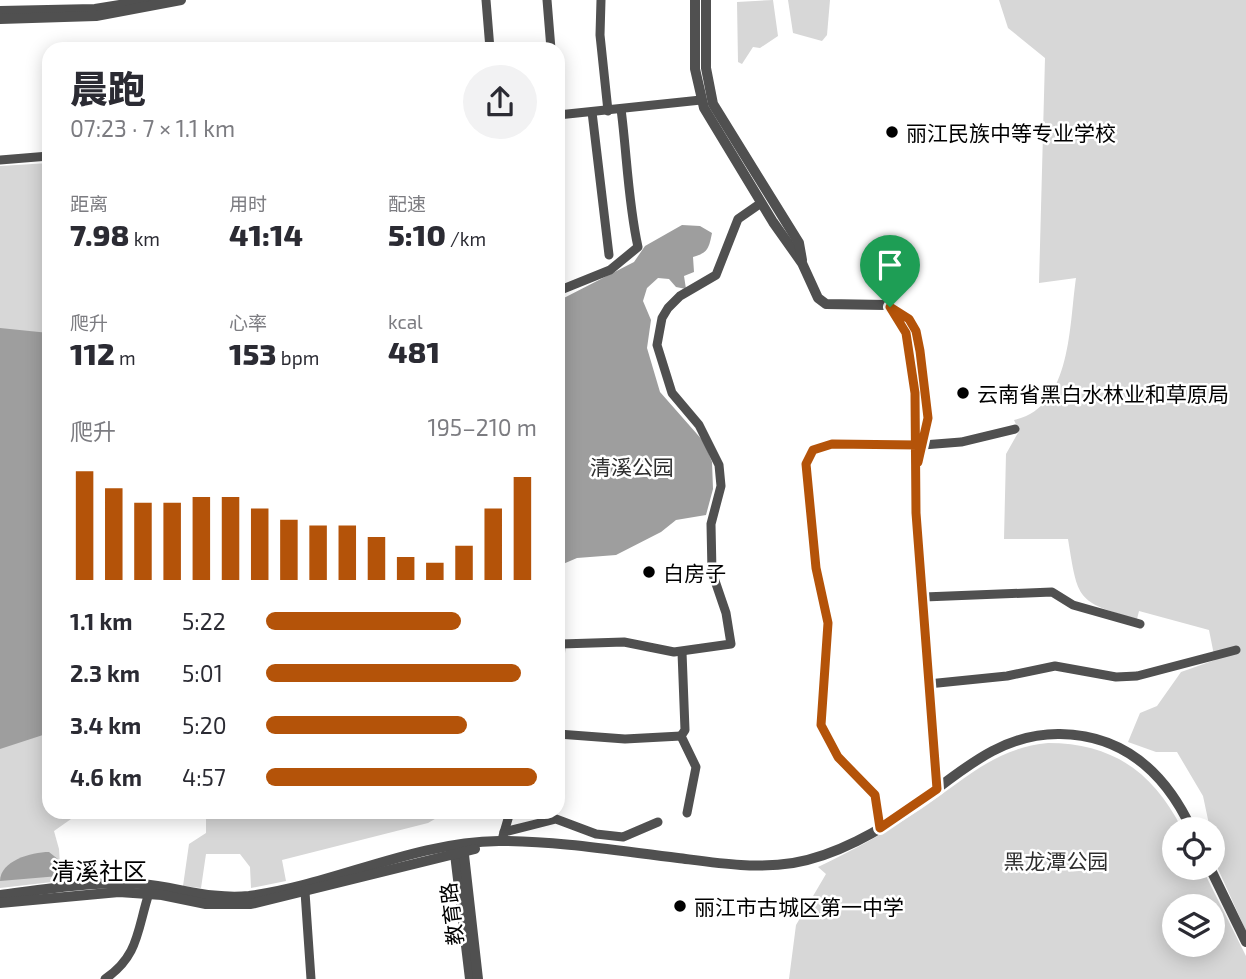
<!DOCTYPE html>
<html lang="zh">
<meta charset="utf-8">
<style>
:root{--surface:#fff;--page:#f2f2f3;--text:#2b2b33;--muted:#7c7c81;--accent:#b45309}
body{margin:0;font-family:"Exo 2","Noto Sans SC",sans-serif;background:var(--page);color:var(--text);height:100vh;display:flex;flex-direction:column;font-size:26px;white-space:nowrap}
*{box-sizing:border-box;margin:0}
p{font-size:23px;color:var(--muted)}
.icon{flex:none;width:38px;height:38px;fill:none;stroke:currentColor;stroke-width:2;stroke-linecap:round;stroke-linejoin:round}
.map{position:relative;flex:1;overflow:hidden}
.side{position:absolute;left:42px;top:42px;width:523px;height:777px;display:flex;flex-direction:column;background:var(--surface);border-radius:21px;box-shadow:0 4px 18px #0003}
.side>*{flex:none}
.tools{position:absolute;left:1162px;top:817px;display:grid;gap:14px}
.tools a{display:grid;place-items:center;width:63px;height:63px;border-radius:50%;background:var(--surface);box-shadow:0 4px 18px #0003;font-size:35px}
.pin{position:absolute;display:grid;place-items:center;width:60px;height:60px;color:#fff;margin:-72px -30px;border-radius:50% 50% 50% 0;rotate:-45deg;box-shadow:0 0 7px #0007}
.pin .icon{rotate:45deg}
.round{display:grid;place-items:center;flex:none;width:74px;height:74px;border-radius:37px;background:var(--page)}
.summary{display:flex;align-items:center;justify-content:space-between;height:119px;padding:0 28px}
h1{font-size:38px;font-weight:800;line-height:52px}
.figures{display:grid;grid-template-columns:repeat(3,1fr);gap:10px;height:119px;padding:7px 28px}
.figures div{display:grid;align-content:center}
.figures b{font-size:30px;font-weight:800}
.figures small{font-size:19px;font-weight:400}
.figures p{font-size:19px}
.chart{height:196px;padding:14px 28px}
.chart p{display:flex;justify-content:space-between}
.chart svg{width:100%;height:126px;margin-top:7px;stroke:var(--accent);stroke-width:6}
ul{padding:0 28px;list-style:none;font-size:23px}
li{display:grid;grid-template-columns:112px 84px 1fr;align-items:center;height:52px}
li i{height:18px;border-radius:9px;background:var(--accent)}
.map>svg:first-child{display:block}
.green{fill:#d7d7d7;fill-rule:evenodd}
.water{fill:#9e9e9e}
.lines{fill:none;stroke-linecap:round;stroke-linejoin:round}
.minor{stroke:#505050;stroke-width:9}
.tertiary{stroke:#505050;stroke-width:10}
.route-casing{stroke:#fff;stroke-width:14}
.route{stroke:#b45309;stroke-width:9}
.poi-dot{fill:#000;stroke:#fff;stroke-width:2.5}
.labels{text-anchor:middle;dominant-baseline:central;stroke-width:5;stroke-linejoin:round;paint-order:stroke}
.poi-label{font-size:21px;fill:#000;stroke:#fff;text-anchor:start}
.park-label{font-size:21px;fill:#2e2e2e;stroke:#fff}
.street-label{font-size:21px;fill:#000;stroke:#fff}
.quarter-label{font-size:24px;fill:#000;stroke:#fff}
</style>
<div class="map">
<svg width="1246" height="979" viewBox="0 0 1246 979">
<rect width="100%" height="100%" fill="#fff"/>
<g class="green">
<polygon points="773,0 778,36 760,48 753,47 742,64 738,62 737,2"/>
<polygon points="788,0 830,0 827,35 822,41 793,33"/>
<path d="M999,0H1246V931L1218,869L1213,830L1210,829L1203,796L1177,752H1156L1128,742L1140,713L1157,706L1181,672L1215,660L1209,630L1139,611L1137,619C1076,602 1078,600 1068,539H1004L1006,454L1019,431L1014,420C1072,408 1069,324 1076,278L1039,283L1045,58L1008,28Z"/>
<polygon points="49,163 49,812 81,812 54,831 59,849 61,881 0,888 0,166"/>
<path d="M1048,743C1113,743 1154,773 1182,829L1174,830V868H1202L1246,956V979H789L796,925L826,874L818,867C854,850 888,831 921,809C964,780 995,748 1048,743ZM1174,906H1213V945H1174Z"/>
<polygon points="206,812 441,812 440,816 428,823 282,860 286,881 251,888 250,867 240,854 206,854 201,888 183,886 189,844 206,833"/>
</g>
<g class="water">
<path d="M682,225L700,226L712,233C709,248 708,253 693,257L694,272L684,276L686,289L676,287L669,279L658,278L647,288L643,301L651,320L647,348L660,392L704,442L712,462L713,489L706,515L676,520L661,532L616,555L577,558L563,564L558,571V301L634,262L645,246Z"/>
<polygon points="0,328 49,333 49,733 0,749"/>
<path d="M49,852L59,860V876L0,881C0,861 31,852 49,852Z"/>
</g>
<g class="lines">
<g class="minor">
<polyline points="486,0 490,49"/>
<polyline points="547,0 551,49"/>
<polyline points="601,0 600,35 608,111"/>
<polyline points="592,112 609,255"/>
<polyline points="558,115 701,100"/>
<polyline points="0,160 49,156"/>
<path d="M558,291L610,270L638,247C628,202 627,155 621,109"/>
<polyline points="923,445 961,442 1015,429"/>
<polyline points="924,597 1052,592 1073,605 1140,624"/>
<polyline points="682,652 685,730 681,736 696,767 687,813"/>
<polyline points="928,684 1007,676 1055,666 1116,677 1137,676 1236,650"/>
<polyline points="558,698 561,644 624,642 674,652 731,644 726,613 712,572 711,524 721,486 719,465 699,425 672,393 657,345 662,318 668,308 680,296 716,275 738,219 761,203"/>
<polyline points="558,734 625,739 681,736"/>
<polyline points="880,828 875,795 838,757 821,725 828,623 816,568 806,464 813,450 826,445 918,445"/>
<polyline points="504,832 556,819 596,834 623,837 658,822"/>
<polyline points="503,836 510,812"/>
<polyline points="305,892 311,979"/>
<path d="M105,979C139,956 137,930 149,893"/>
</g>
<g class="tertiary">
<polyline points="695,0 695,69 704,108 773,222 802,263 818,298 826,304 886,305 905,315 916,331 928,418 918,462"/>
<polyline points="706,0 706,68 713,104 799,243 802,260"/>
<polyline points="0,11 95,9 150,0"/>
<polyline points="0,19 96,16 181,0"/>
<polyline points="891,308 906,333 915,393 916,513 937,789"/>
<polyline points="454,846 470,979"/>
<polyline points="463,846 478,979"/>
<polyline points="1210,868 1246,942"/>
<path d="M0,895C46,889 94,881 141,884C177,887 211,900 249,896C333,885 413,842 499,841C559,841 619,851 678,858C717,863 754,869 793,863C835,856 880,831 914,806C959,773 1000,733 1060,734C1125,735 1166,774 1192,830"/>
<polyline points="0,903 119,892 162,895 206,904 251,904 475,849"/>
</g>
</g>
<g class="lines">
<defs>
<polyline id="route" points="890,307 906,333 915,393 916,513 937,789 880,828 875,795 838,757 821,725 828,623 816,568 806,464 813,450 832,444 918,445 918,462 928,418 920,351 916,331 909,319 890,307"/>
</defs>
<use href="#route" class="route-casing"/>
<use href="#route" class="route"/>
</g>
<g class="poi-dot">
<circle cx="892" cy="132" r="7"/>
<circle cx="963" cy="393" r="7"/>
<circle cx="649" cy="572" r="7"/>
<circle cx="680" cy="906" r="7"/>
</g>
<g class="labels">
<g class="poi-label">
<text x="906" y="132">丽江民族中等专业学校</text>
<text x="977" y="393">云南省黑白水林业和草原局</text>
<text x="663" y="572">白房子</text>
<text x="694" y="906">丽江市古城区第一中学</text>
</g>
<g class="park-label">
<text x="632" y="466">清溪公园</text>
<text x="1056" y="860">黑龙潭公园</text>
</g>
<g class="street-label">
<text transform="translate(451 914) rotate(-97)">教育路</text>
</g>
<g class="quarter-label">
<text x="99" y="870">清溪社区</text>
</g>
</g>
</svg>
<div class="tools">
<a><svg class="icon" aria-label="locate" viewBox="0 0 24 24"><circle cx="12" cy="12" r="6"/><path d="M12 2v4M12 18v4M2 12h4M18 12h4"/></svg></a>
<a><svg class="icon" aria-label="layers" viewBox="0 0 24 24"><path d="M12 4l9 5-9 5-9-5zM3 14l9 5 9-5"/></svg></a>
</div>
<div class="pin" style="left:890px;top:307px;background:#1e9e55"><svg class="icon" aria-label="arrive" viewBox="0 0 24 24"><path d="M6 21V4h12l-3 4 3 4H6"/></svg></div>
<section class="side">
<div class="summary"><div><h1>晨跑</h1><p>07:23 · 7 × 1.1 km</p></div><a class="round"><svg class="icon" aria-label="share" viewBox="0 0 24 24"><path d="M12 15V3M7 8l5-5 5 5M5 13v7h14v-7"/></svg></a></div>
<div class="figures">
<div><p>距离</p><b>7.98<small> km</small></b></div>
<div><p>用时</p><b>41:14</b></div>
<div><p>配速</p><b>5:10<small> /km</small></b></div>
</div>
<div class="figures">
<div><p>爬升</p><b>112<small> m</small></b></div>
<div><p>心率</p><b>153<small> bpm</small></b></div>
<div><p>kcal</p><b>481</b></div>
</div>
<div class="chart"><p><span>爬升</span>195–210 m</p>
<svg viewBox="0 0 160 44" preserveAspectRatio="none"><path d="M5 44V6M15 44V12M25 44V17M35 44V17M45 44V15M55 44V15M65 44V19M75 44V23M85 44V25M95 44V25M105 44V29M115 44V36M125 44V38M135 44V32M145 44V19M155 44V8"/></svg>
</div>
<ul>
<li><b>1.1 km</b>5:22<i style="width:72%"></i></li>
<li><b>2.3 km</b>5:01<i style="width:94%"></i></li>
<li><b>3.4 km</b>5:20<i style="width:74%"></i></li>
<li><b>4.6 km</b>4:57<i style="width:100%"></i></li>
</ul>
</section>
</div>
